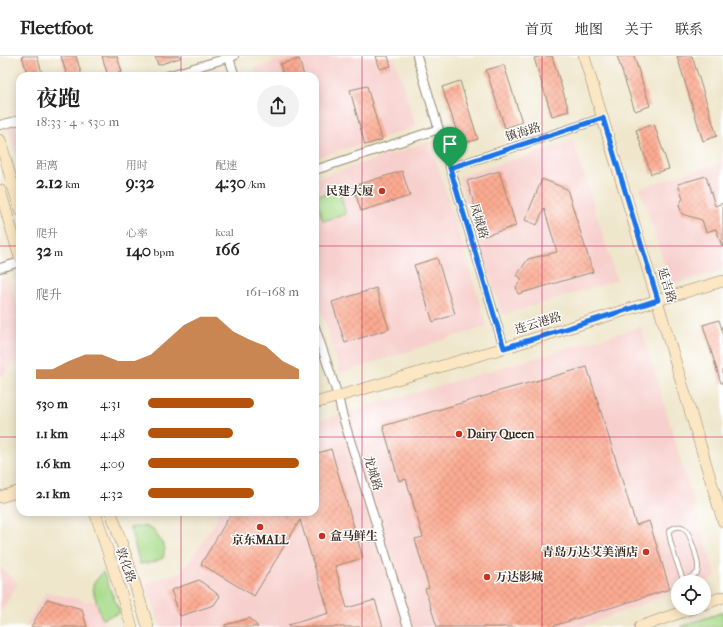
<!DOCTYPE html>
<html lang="zh">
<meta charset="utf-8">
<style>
:root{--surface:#fff;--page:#f2f2f2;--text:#222;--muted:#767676;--line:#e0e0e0;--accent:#b45309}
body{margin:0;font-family:"IM FELL French Canon","Noto Serif SC",serif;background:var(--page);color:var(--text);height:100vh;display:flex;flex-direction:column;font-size:15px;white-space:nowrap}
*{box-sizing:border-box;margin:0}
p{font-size:13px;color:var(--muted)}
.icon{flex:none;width:22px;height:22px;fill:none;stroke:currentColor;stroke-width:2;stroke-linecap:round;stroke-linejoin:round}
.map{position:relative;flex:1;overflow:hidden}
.sheet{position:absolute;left:16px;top:16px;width:303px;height:444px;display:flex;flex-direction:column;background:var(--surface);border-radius:12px;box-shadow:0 2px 10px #0003}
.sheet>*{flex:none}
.fabs{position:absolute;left:671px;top:519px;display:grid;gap:8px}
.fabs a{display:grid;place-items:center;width:40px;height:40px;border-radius:50%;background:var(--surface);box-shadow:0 2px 10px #0003;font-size:20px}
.pin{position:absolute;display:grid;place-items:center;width:34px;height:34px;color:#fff;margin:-41px -17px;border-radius:50% 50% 50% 0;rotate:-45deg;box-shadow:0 0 4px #0007}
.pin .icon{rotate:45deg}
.round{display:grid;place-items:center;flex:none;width:42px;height:42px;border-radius:21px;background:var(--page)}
.headline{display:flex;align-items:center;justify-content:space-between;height:68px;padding:0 20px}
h1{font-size:22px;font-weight:700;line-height:30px}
.metrics{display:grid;grid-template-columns:repeat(3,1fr);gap:6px;height:68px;padding:4px 20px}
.metrics div{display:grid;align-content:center}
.metrics b{font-size:17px;font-weight:700}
.metrics small{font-size:11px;font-weight:400}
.metrics p{font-size:11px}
.chart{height:112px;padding:8px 20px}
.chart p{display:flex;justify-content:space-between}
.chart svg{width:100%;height:72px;margin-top:4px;fill:var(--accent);opacity:.7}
ul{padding:0 20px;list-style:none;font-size:13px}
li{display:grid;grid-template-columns:64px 48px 1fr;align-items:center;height:30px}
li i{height:10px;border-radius:5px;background:var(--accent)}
header{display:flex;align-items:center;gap:24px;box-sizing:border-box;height:56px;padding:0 20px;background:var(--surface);border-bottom:1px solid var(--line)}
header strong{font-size:19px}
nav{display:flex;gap:22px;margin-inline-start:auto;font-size:14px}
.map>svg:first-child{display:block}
.built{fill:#f7d0cd}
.green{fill:#a8db8a;stroke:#728254}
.building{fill:url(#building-cross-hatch)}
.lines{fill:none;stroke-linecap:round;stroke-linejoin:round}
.lane-casing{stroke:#958874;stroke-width:5.5}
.street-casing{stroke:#958874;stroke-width:10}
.secondary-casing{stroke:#958874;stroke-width:12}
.lane{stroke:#fff;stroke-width:4}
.street{stroke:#fff;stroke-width:8}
.secondary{stroke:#fbe7c3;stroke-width:11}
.route-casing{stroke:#fff;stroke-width:8}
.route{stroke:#1a73e8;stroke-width:5}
.grid{fill:none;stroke:#c2185b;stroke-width:1;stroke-opacity:0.55}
.poi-dot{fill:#c8321e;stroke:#fff;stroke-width:1.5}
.labels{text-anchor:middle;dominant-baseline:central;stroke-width:3;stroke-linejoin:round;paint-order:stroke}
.street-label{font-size:12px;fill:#3b2a1e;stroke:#fff}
.poi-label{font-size:12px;font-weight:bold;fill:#3b2a1e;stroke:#fff;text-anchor:start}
</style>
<header>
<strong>Fleetfoot</strong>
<nav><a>首页</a><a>地图</a><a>关于</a><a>联系</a></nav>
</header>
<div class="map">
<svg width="723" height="571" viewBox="0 0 723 571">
<defs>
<pattern id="building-cross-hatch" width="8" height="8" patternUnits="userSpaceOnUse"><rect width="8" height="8" fill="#fcab92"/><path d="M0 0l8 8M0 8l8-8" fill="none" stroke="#d9937d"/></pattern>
</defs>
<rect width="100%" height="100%" fill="#fff"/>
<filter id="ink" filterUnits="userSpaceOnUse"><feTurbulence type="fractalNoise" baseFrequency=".025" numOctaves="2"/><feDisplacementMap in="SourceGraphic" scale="8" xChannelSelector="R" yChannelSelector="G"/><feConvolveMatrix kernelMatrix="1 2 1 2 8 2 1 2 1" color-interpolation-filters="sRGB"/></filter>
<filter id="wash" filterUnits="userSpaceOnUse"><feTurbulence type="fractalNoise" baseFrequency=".012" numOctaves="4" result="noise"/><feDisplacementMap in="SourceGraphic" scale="16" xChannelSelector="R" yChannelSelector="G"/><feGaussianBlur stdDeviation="0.9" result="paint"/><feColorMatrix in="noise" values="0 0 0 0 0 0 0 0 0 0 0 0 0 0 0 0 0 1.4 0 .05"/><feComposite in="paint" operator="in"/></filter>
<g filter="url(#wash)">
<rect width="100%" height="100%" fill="#efe6cb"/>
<g class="built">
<polygon points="293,0 394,0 416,71 315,102 315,20 257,20 255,12"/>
<polygon points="217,5 221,20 167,20"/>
<polygon points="20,64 20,109 7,68"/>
<polygon points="430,85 487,270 341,317 315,235 315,123"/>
<polygon points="573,85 617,224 502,259 459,121"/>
<polygon points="723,106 723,213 671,229 640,132"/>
<polygon points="8,221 20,258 20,304 16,306 0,322 0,224"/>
<polygon points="641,271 716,521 704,526 678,526 678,535 581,571 160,571 146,527 182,516 214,469 219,456 315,456 315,366"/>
<polygon points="0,512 18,527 0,557"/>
<polygon points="46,536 86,545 96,545 105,571 25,571"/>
</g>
<g class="green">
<polygon points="339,134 346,158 323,165 315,141"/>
<polygon points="142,470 153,473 165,492 163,502 154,506 140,508 130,472"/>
<polygon points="103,516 120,557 102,563 94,538 93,528"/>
<polygon points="723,556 723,571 680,571"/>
</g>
<g id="blocks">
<g class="building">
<polygon points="22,0 37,0 43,20 28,20"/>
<polygon points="61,0 76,0 82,20 67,20"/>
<polygon points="102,0 117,0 122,16 108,20"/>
<polygon points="155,0 180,0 180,2 158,9"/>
<polygon points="376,0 388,0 391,10 380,13"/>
<polygon points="542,0 552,0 569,55 552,60 534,2"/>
<polygon points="617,0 634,0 650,50 635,55"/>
<polygon points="677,0 692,0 717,80 703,85"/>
<polygon points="299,3 304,20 283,20 280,8"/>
<polygon points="504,9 522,66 505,72 486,14"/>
<polygon points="460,25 478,83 461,88 442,31"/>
<polygon points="367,30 382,84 365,89 350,34"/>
<polygon points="654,68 669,113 651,118 636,74"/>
<polygon points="402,115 410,140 361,155 353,130"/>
<polygon points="499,115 516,170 484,180 467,125"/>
<polygon points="706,120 715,150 723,147 723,190 722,190 716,173 706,176 702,164 682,158 679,149 683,142 678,128"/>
<polygon points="542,123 567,133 593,216 518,238 516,231 522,223 517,219 528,203 557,196 544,152 537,169 525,164"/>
<polygon points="437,202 455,258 433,266 414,209"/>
<polygon points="376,232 389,273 345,287 332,246"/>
<polygon points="719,264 723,277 723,327 721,327 703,269"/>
<polygon points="587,311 636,469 649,465 670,533 553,570 554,571 437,571 425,533 429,532 415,483 423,481 406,423 399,425 383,370 492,338 492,337"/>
<polygon points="331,393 363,502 335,510 347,552 375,544 383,571 289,571 288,569 329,557 300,464 254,540 201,508 232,456 315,456 315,398"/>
<polygon points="199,524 220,540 214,549 180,560 171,534"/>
<polygon points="47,543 82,553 87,571 31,571"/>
<polygon points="250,562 258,571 225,571 225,569"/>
</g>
</g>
</g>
<g filter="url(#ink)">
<use href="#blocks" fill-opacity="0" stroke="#958874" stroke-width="1"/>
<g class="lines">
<defs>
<path id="lane" d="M683,524L689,522L697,517C698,516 698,513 698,511C698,504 690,476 684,472C679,469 674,471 669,475C669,488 679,511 683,524V526"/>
<g id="street">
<polyline points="417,0 504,292"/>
<polyline points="229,2 235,20"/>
<polyline points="167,20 234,0"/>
<polyline points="0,69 20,64"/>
<polyline points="450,112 603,62"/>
<polyline points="315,114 439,73"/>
<polyline points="0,212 20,206"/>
<polyline points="315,271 338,340 342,358 408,571"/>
</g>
<g id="secondary">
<polyline points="584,0 723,465"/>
<polyline points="0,84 20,154"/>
<polyline points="0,134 20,202"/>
<polyline points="315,347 504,292 658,244 723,225"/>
<polyline points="0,441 20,435"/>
<polyline points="95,456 132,571"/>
<polyline points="111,456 129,509 148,571"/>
<polyline points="704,548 723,541"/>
<polyline points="640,571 693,552"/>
</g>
</defs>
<use href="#lane" class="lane-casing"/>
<use href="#street" class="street-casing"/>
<use href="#secondary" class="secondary-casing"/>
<use href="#lane" class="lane"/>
<use href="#street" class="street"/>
<use href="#secondary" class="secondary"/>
</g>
</g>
<g class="lines" filter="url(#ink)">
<defs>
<polygon id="route" points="603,62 658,244 504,292 450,112"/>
</defs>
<use href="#route" class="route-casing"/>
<use href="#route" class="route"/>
</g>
<path class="grid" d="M181,0V20M362,0V571M542,0V571M0,190H20M315,190H723M0,381H20M315,381H723M181,456V571"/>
<g class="poi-dot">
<circle cx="382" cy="135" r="4"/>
<circle cx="459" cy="378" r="4"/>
<circle cx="260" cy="471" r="4"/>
<circle cx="322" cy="480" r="4"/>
<circle cx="646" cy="496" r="4"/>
<circle cx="487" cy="521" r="4"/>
</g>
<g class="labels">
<g class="street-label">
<text transform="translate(523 76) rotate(-18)">镇海路</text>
<text transform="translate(479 165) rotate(73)">凤城路</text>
<text transform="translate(667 229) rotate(73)">延吉路</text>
<text transform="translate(538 267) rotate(-17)">连云港路</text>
<text transform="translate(373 417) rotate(73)">龙城路</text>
<text transform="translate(126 509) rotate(71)">敦化路</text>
</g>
<g class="poi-label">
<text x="374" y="135" text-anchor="end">民建大厦</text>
<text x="467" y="378">Dairy Queen</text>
<text x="330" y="480">盒马鲜生</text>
<text x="260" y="484" text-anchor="middle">京东MALL</text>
<text x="638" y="496" text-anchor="end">青岛万达艾美酒店</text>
<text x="495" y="521">万达影城</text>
</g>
</g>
</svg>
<div class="fabs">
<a><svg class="icon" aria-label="locate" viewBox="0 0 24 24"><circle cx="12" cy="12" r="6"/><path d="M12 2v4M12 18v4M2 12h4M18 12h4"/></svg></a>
</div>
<div class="pin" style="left:450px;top:112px;background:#1e9e55"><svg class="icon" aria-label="arrive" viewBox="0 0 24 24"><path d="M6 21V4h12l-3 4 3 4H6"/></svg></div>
<section class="sheet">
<div class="headline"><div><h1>夜跑</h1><p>18:33 · 4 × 530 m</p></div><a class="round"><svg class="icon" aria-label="share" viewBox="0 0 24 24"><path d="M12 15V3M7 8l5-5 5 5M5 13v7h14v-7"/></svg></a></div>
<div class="metrics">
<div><p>距离</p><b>2.12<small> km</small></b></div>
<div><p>用时</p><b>9:32</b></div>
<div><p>配速</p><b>4:30<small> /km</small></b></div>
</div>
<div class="metrics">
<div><p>爬升</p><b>32<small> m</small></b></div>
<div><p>心率</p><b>140<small> bpm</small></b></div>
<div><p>kcal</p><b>166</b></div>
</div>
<div class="chart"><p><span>爬升</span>161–168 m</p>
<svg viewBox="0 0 160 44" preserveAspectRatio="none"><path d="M0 44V38L10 38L20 33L30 29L40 29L50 33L60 33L70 29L80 20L90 11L100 6L110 6L120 15L130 20L140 24L150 33L160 38V44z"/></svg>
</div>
<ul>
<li><b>530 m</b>4:31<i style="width:70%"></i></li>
<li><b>1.1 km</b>4:48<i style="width:56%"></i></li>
<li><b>1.6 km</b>4:09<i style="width:100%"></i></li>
<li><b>2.1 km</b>4:32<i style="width:70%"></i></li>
</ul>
</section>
</div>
